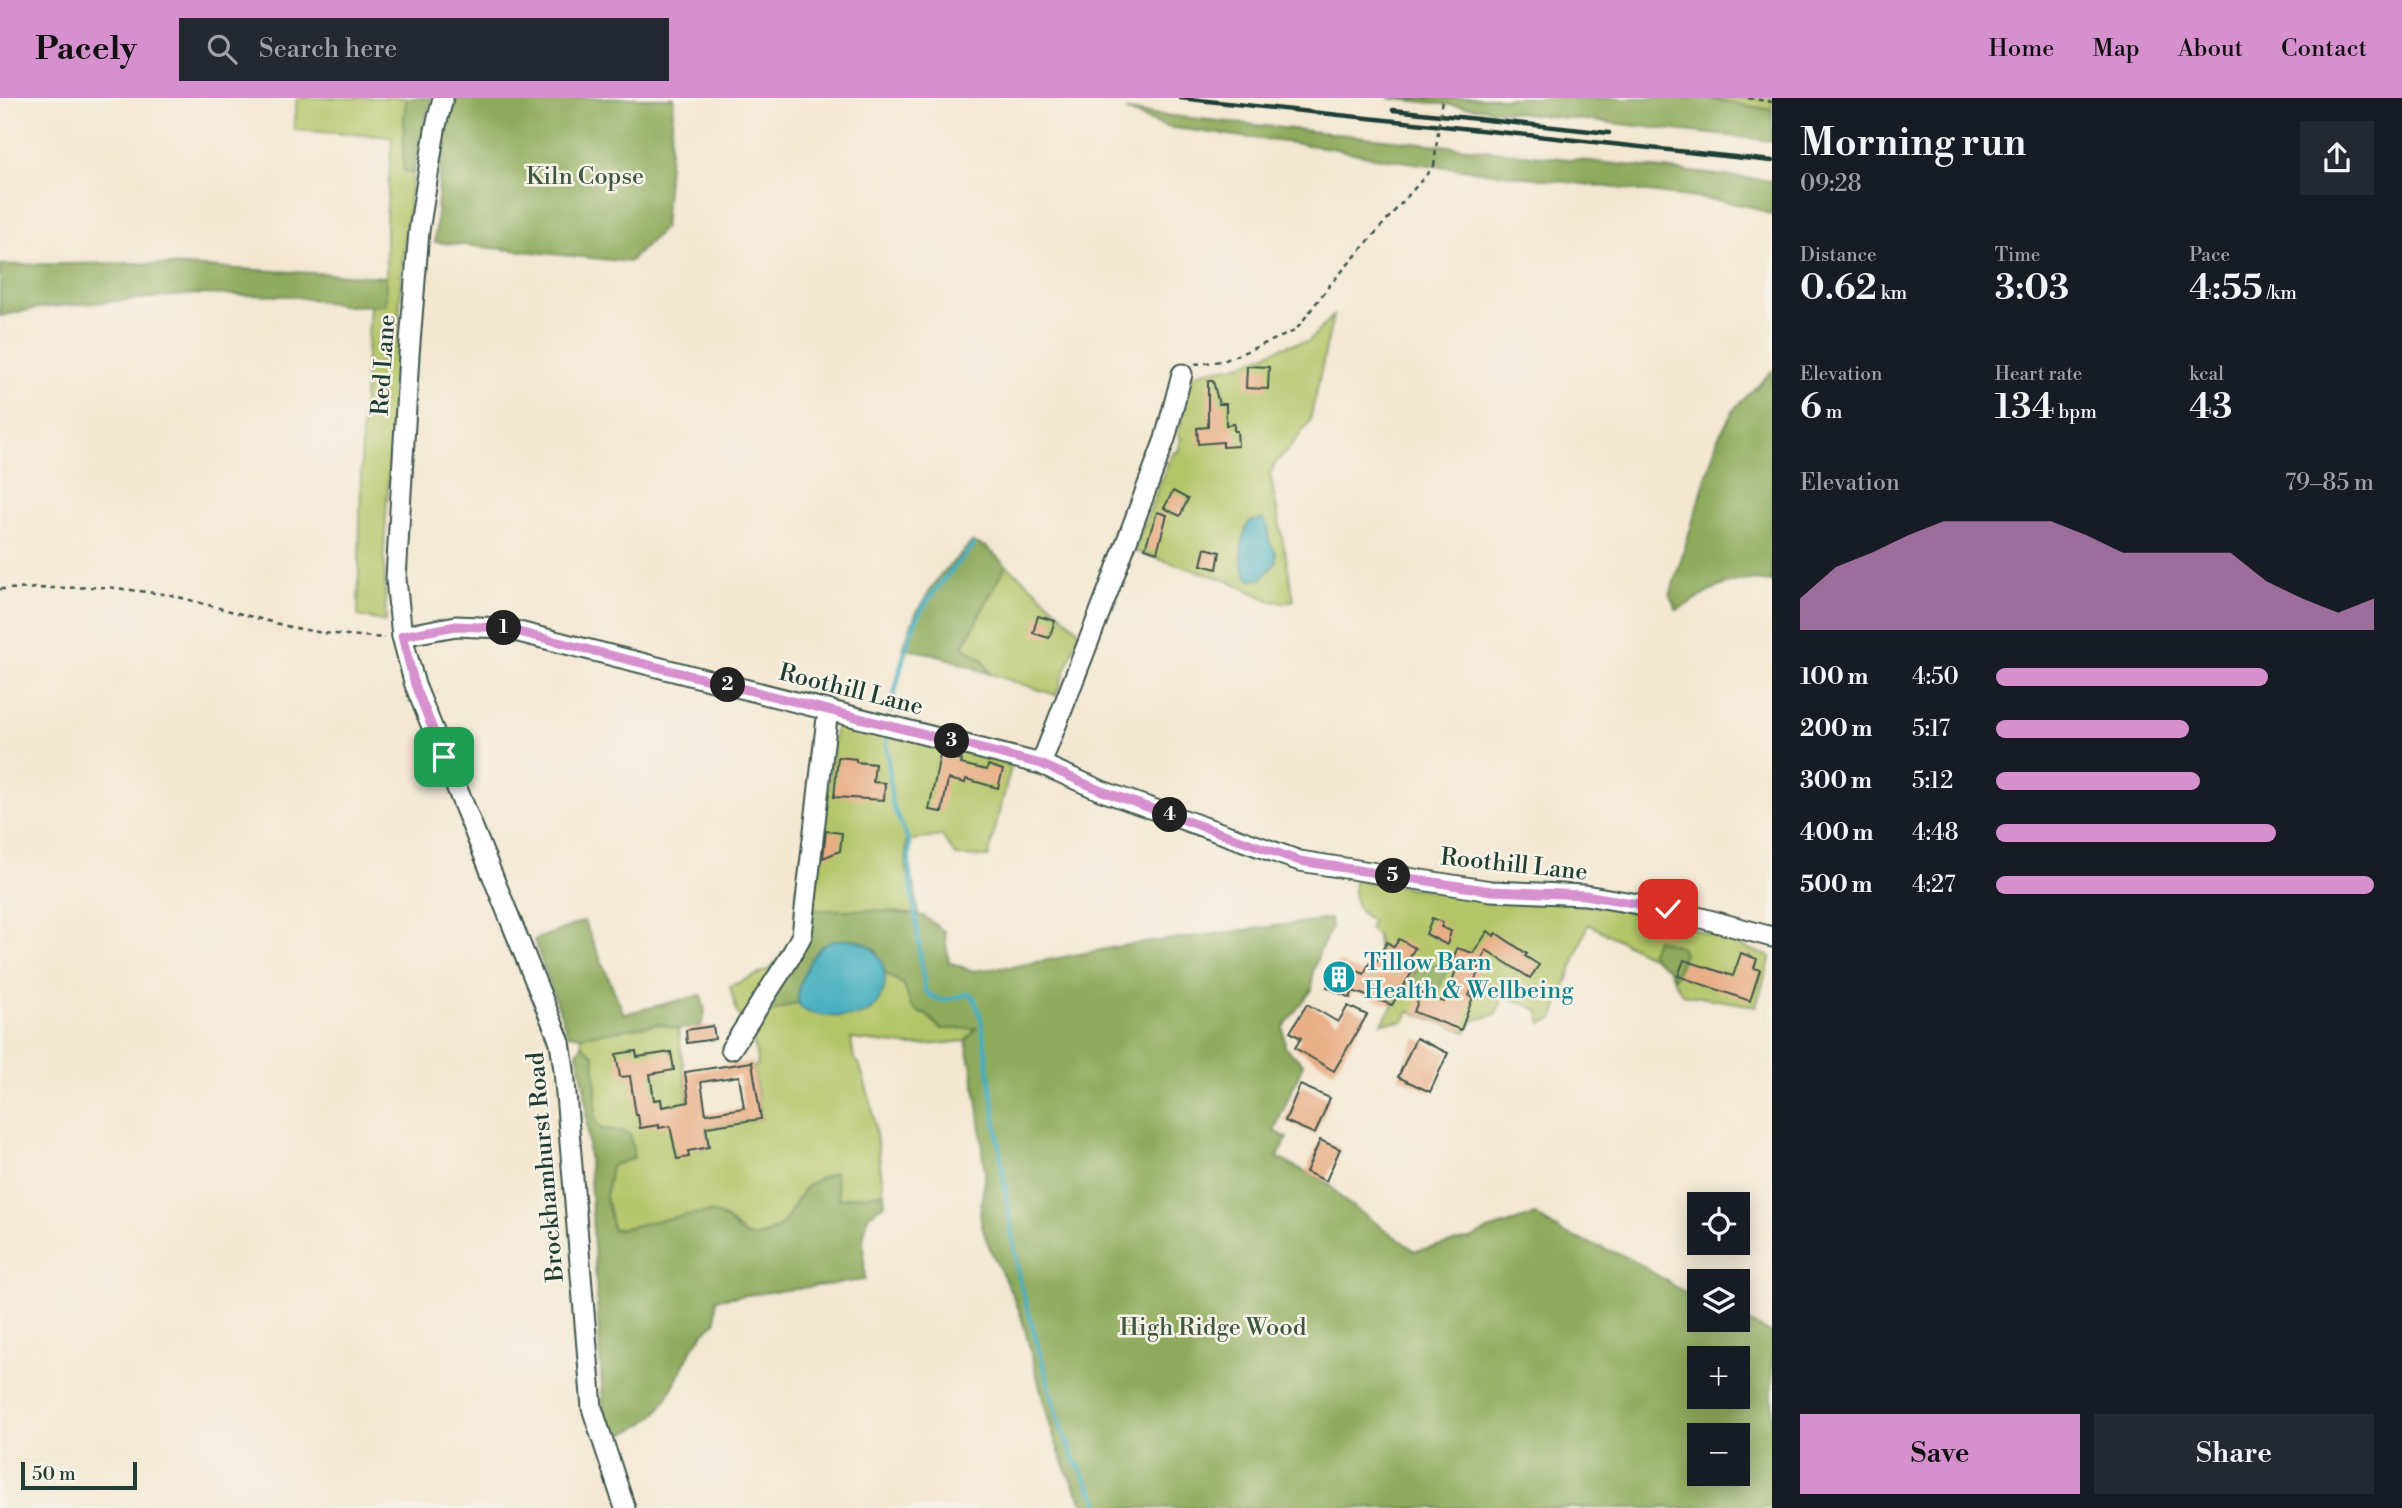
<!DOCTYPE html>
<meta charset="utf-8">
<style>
:root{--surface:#171b24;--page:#242831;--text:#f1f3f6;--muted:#9ea1a6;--accent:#d690ce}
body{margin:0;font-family:"Libre Bodoni",serif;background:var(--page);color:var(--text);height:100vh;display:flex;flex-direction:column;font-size:26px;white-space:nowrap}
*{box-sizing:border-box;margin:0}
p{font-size:23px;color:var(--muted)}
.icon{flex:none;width:38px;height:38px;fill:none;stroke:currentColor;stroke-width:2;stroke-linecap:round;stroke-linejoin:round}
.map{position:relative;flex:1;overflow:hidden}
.panel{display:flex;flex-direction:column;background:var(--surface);width:630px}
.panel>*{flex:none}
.fabs{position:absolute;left:1687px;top:1094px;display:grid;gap:14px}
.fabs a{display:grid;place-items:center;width:63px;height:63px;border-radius:0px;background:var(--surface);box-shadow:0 4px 18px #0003;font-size:35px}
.scale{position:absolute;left:21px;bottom:18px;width:116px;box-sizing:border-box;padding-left:7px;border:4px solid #1f3d34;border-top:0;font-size:19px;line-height:24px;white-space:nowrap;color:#1f3d34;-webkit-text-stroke:5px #f7f3e8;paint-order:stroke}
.pin{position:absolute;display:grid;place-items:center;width:60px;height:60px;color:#fff;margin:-30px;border-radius:14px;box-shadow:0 4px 10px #0006}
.km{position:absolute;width:35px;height:35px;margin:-18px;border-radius:50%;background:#222;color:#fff;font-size:19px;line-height:35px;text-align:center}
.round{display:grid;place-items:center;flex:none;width:74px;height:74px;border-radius:0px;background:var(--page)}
.head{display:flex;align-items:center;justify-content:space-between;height:119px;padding:0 28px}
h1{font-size:38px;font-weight:600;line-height:52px}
.stats{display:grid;grid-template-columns:repeat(3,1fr);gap:10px;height:119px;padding:7px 28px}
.stats div{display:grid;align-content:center}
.stats b{font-size:35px;font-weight:600}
.stats small{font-size:19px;font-weight:400}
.stats p{font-size:19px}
.chart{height:196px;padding:14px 28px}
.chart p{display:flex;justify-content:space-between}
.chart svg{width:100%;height:126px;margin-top:7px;fill:var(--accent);opacity:.7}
.primary-button{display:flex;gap:14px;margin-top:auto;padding:14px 28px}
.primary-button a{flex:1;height:80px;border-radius:0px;background:var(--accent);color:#111;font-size:28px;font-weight:600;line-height:80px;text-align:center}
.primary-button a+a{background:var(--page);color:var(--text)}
ul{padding:0 28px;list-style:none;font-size:23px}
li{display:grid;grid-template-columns:112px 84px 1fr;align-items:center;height:52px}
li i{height:18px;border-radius:9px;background:var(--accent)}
header{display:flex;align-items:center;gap:42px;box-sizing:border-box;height:98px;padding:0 35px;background:var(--accent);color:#111}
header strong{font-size:33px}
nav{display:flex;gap:38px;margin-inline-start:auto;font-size:24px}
.search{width:490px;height:63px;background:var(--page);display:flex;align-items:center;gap:18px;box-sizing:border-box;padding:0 24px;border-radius:0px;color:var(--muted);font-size:26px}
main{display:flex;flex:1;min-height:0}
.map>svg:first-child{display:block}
.green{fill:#b3c568;stroke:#69814e;stroke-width:2}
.forest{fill:#8eaa5c;stroke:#567448;stroke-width:2;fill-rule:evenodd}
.water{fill:#42aec0;stroke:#30767a;stroke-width:2}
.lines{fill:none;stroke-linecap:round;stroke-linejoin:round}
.stream{stroke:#42aec0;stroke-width:4.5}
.building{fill:#e8ae86;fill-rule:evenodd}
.minor-casing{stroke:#3f564c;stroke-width:23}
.path{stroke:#3f564c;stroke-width:2.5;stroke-dasharray:5 5;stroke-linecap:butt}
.minor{stroke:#fff;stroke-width:19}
.rail{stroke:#1f3d34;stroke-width:4.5}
.path-bridge{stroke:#3f564c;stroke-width:2.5;stroke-dasharray:5 5;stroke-linecap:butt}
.route-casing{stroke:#fff;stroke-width:14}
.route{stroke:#d690ce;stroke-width:9}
.labels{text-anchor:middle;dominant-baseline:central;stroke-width:5;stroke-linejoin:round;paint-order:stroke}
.park-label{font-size:24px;fill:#3d583e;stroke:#f7f3e8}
.street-label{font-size:24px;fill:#1f3d34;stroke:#f7f3e8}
.culture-label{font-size:24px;fill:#0d838f;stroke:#f7f3e8;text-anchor:start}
</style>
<header>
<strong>Pacely</strong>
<div class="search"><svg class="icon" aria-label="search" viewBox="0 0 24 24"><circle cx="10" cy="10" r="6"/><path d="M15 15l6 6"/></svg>Search here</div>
<nav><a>Home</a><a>Map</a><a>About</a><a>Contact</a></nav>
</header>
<main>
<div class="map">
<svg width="1772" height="1410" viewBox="0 0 1772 1410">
<rect width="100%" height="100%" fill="#f7f3e8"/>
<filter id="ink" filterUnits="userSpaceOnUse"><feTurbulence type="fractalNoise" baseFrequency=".0143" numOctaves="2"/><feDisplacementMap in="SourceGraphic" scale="14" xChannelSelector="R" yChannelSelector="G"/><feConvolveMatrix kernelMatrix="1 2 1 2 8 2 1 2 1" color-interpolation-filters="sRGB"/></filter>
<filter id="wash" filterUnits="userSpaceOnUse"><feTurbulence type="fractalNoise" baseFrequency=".00686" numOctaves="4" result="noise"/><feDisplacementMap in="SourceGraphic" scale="28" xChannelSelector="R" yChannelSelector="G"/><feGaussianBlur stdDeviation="1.57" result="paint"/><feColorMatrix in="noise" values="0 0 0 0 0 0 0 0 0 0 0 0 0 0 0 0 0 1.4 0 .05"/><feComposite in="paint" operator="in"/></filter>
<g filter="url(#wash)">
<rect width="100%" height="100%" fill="#f3e7d1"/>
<g class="green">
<polygon points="297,0 407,0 404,18 403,72 413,76 403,158 384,450 386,524 358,518 362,327 370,208 386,207 386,120 392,39 294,32"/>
<polygon points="1704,0 1772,0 1772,12"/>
<path d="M1333,218L1310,323L1288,352L1276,364L1270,375L1294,502L1283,505L1269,502L1229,483L1134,453L1167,367L1174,354H1178L1181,341L1178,336L1184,315L1188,280C1203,271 1219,272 1235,268C1261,262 1281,244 1308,244Z"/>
<polygon points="1006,467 1034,490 1080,534 1056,597 990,576 983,562 963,549"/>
<polygon points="836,623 1012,665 988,759 956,758 942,738 906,743 906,772 915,789 918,817 875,812 814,812"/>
<path d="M1354,782L1435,793L1593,807L1664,820L1771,859L1756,908L1682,896L1668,871L1650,858L1588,826L1553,921L1542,925L1538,912L1504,897L1496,916L1473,923L1466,934L1409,913L1404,923L1382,925L1417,866L1406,869L1379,853L1377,838L1369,831L1372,823C1354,812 1353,802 1354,782Z"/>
<polygon points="791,846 744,922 737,915 730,888 770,871"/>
<polygon points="885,875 904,887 911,908 917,914 927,917 941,931 977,930 966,943 913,948 851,941 854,961 859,965 872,1008 884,1095 839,1101 834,1074 805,1090 787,1121 778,1130 756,1139 746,1139 731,1125 643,1127 594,1134 585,991 577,955 582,947 581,938 660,926 678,931 695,1051 709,1049 706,1029 761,1021 753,969 758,967 750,928 771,914 799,904 801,909 810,915 885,887"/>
</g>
<g class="forest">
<polygon points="407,0 431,0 413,76 403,72 404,18"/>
<polygon points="451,0 674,0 664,130 629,164 435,144 442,38"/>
<polygon points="1388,0 1704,0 1772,12 1772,43"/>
<polygon points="1126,13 1772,83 1772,117 1752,109 1721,103 1438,68 1372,59 1331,50 1166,29"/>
<polygon points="131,165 386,179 386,207 347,208 292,198 195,196 39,210 0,218 0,167"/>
<path d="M1772,273V484C1724,477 1716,492 1677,512L1670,498L1718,340L1735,310Z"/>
<polygon points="972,444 986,449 1006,467 963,548 983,562 990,576 938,557 903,550 916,515 938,480"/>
<path d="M814,812H875L923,818L944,833L949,864L972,873L1016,868L1127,847L1330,821L1331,830L1319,855L1313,874L1312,892L1283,929L1285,949L1303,966L1274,1033L1287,1040L1277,1060L1326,1083L1342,1101L1415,1153L1473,1140L1488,1132L1535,1117L1565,1136L1629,1160L1699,1203V1222L1738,1220L1772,1235V1410H1087C1049,1354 1040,1278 1020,1215C1009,1183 987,1155 981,1122C978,1107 986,1090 985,1075C982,1031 976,986 966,943L976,930L941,931L927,917L917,914L911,908L904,887L885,875L877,854L873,849L799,894V904L771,914L756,925ZM1699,1260H1738V1298H1699ZM1699,1337H1738V1376H1699Z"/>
<polygon points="584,823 624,916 701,897 705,914 701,928 678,931 660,926 581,938 568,936 534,842"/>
<polygon points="1656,841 1680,848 1684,855 1674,880 1668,871 1650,857"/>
<polygon points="1419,866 1439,868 1446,874 1436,896 1413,890 1414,877"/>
<path d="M582,947L594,957L596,990L595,1021L601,1031L622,1033L630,1036L634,1060L611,1068L606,1098L613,1132C631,1129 702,1111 714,1115C740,1123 736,1149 770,1135C790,1126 792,1104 806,1089C813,1082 826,1078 835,1074L839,1101L884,1095L885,1106L868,1118L863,1142L865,1182L716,1201V1224C684,1248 681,1285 657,1314C646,1328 627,1334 611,1342L603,1307L585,991L577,955Z"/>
</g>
<g class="water">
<path d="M1263,421L1268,428L1269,443L1276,455V465L1261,481L1251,482C1236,469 1241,439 1249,424Z"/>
<path d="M852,841C877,845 890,869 883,894C880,901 875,911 867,915C855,921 808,920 800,908C792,894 810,859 821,849C830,842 841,842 852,841Z"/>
</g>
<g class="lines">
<g class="stream">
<path d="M890,614C899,581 904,544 920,515C934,490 955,469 974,447"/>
<path d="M886,635L892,706L909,744V771L925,892C941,909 949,900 969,896L974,900L981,920L1012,1137L1020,1184L1061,1329L1074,1360L1102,1410"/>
</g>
</g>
<g id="blocks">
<g class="building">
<polygon points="1247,268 1269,269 1268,291 1246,290"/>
<polygon points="1208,283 1213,283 1219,306 1226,306 1226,327 1234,326 1234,333 1237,333 1238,348 1223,349 1223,344 1198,346 1197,330 1208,329"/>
<polygon points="1173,393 1188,401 1180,418 1164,410"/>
<polygon points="1157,414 1167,417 1157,454 1145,450"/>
<polygon points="1205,450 1220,454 1217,471 1201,467"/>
<polygon points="1038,518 1055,523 1049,540 1033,535"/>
<polygon points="940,657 962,662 961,666 987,672 988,667 1003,672 998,690 966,681 965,685 948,681 942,714 929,712"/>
<polygon points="838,659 856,661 856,664 875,666 873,684 885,685 884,702 834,699"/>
<polygon points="826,733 842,735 840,753 823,760"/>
<polygon points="1432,820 1443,824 1441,829 1451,833 1447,847 1426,836"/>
<polygon points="1488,833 1494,838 1496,835 1527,856 1525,858 1539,867 1530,880 1486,852 1469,898 1473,899 1461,932 1414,914 1421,895 1444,904 1458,867 1452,865 1457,850 1473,855"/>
<polygon points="1399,841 1415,850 1408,861 1417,866 1392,907 1353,893 1350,900 1327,889 1339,864 1364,876 1370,864 1374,867 1387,844 1394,849"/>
<polygon points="1741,855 1757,861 1754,870 1760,872 1750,903 1678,878 1684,862 1733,878"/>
<polygon points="1307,906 1338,924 1348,908 1367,917 1334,973 1295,950 1301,940 1290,934"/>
<polygon points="713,928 715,941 687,945 686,932"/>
<polygon points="1416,940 1448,955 1430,994 1398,979"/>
<path d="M636,953L637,959L671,954L674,972L650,976L654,1002L661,1001L662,1009L689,1004L685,974L752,964L761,1021L706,1029L709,1049L688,1053L689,1059L677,1061L670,1028L659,1030V1027L640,1030L638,1017H636L630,978L620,979L616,956ZM739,978L744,1010L706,1016L701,984Z"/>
<polygon points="1300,987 1330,1000 1315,1036 1285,1023"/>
<polygon points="1320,1042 1340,1051 1326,1083 1306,1074"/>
</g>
</g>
</g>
<g filter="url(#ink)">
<use href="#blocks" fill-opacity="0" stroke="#3f564c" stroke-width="2"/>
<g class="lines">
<defs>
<g id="minor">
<polyline points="443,0 435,32 419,133 409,257 396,481 402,538 415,587 560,944 564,972 592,1310 625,1410"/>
<polyline points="402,538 456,528 503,530 1041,666 1102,693 1300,763 1491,793 1585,797 1668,811 1772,839"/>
<polyline points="1041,666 1110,488 1165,341 1182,276"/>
<polyline points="731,951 789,861 802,837 828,611"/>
</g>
</defs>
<use href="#minor" class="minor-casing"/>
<g class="path">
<polyline points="1748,0 1772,4"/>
<polyline points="1195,266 1223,263 1295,233 1329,188 1434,68"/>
<polyline points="0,491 107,489 171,497 290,529 323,535 385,540"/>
</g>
<use href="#minor" class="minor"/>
<g class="rail">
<polyline points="1180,0 1772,63"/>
<polyline points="1393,12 1609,35"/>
</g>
<polyline class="path-bridge" points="1434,68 1442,0"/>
</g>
</g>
<g class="lines" filter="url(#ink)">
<defs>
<polyline id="route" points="444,659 415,587 402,538 456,528 503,530 1041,666 1102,693 1300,763 1491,793 1585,797 1668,811"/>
</defs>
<use href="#route" class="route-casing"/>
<use href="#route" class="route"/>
</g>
<defs>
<symbol id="building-disc" viewBox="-11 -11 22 22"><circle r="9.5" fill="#0f9aa8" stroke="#f7f3e8"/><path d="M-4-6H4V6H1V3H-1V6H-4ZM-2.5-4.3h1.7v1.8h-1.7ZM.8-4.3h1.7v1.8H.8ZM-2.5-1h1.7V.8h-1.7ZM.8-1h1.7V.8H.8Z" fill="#fff"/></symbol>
</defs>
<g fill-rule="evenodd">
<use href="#building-disc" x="1320" y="860" width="38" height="38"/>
</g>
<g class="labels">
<g class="park-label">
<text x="585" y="79">Kiln Copse</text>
<text x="1213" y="1230">High Ridge Wood</text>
</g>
<g class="street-label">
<text transform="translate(384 267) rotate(-86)">Red Lane</text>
<text transform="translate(851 592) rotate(14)">Roothill Lane</text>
<text transform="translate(1514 767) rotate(6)">Roothill Lane</text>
<text transform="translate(546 1069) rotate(-95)">Brockhamhurst Road</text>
</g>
<g class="culture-label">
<text x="1364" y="865">Tillow Barn<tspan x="1364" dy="28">Health &amp; Wellbeing</tspan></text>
</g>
</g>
</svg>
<div class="fabs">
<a><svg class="icon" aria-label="locate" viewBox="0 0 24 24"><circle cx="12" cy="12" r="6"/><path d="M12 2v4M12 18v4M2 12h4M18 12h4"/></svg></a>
<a><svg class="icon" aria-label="layers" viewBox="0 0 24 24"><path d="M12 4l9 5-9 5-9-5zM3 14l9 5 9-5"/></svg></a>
<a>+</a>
<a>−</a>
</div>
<div class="scale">50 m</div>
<div class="pin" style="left:444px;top:659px;background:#1e9e55"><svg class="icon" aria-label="arrive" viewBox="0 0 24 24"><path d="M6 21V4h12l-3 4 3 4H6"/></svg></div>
<div class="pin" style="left:1668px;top:811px;background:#d93025"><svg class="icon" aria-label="check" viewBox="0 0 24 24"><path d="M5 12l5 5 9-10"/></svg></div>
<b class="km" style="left:504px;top:530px">1</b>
<b class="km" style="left:728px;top:587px">2</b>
<b class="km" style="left:952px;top:643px">3</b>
<b class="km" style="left:1170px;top:717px">4</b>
<b class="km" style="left:1393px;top:778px">5</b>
</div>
<section class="panel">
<div class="head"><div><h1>Morning run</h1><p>09:28</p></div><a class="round"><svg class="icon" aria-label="share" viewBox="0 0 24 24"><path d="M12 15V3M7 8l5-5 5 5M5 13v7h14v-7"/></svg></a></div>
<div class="stats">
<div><p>Distance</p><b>0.62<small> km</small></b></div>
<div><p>Time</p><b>3:03</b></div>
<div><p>Pace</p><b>4:55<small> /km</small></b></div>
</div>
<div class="stats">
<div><p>Elevation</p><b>6<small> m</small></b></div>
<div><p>Heart rate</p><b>134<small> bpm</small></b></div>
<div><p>kcal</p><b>43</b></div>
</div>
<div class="chart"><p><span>Elevation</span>79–85 m</p>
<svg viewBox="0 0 160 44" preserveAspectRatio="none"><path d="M0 44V33L10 22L20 17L30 11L40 6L50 6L60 6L70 6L80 11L90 17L100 17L110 17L120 17L130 27L140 33L150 38L160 33V44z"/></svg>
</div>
<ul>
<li><b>100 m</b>4:50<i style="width:72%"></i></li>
<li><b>200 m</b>5:17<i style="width:51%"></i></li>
<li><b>300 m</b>5:12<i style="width:54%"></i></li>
<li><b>400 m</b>4:48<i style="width:74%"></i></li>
<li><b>500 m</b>4:27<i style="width:100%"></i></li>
</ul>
<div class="primary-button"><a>Save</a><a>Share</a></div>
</section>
</main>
